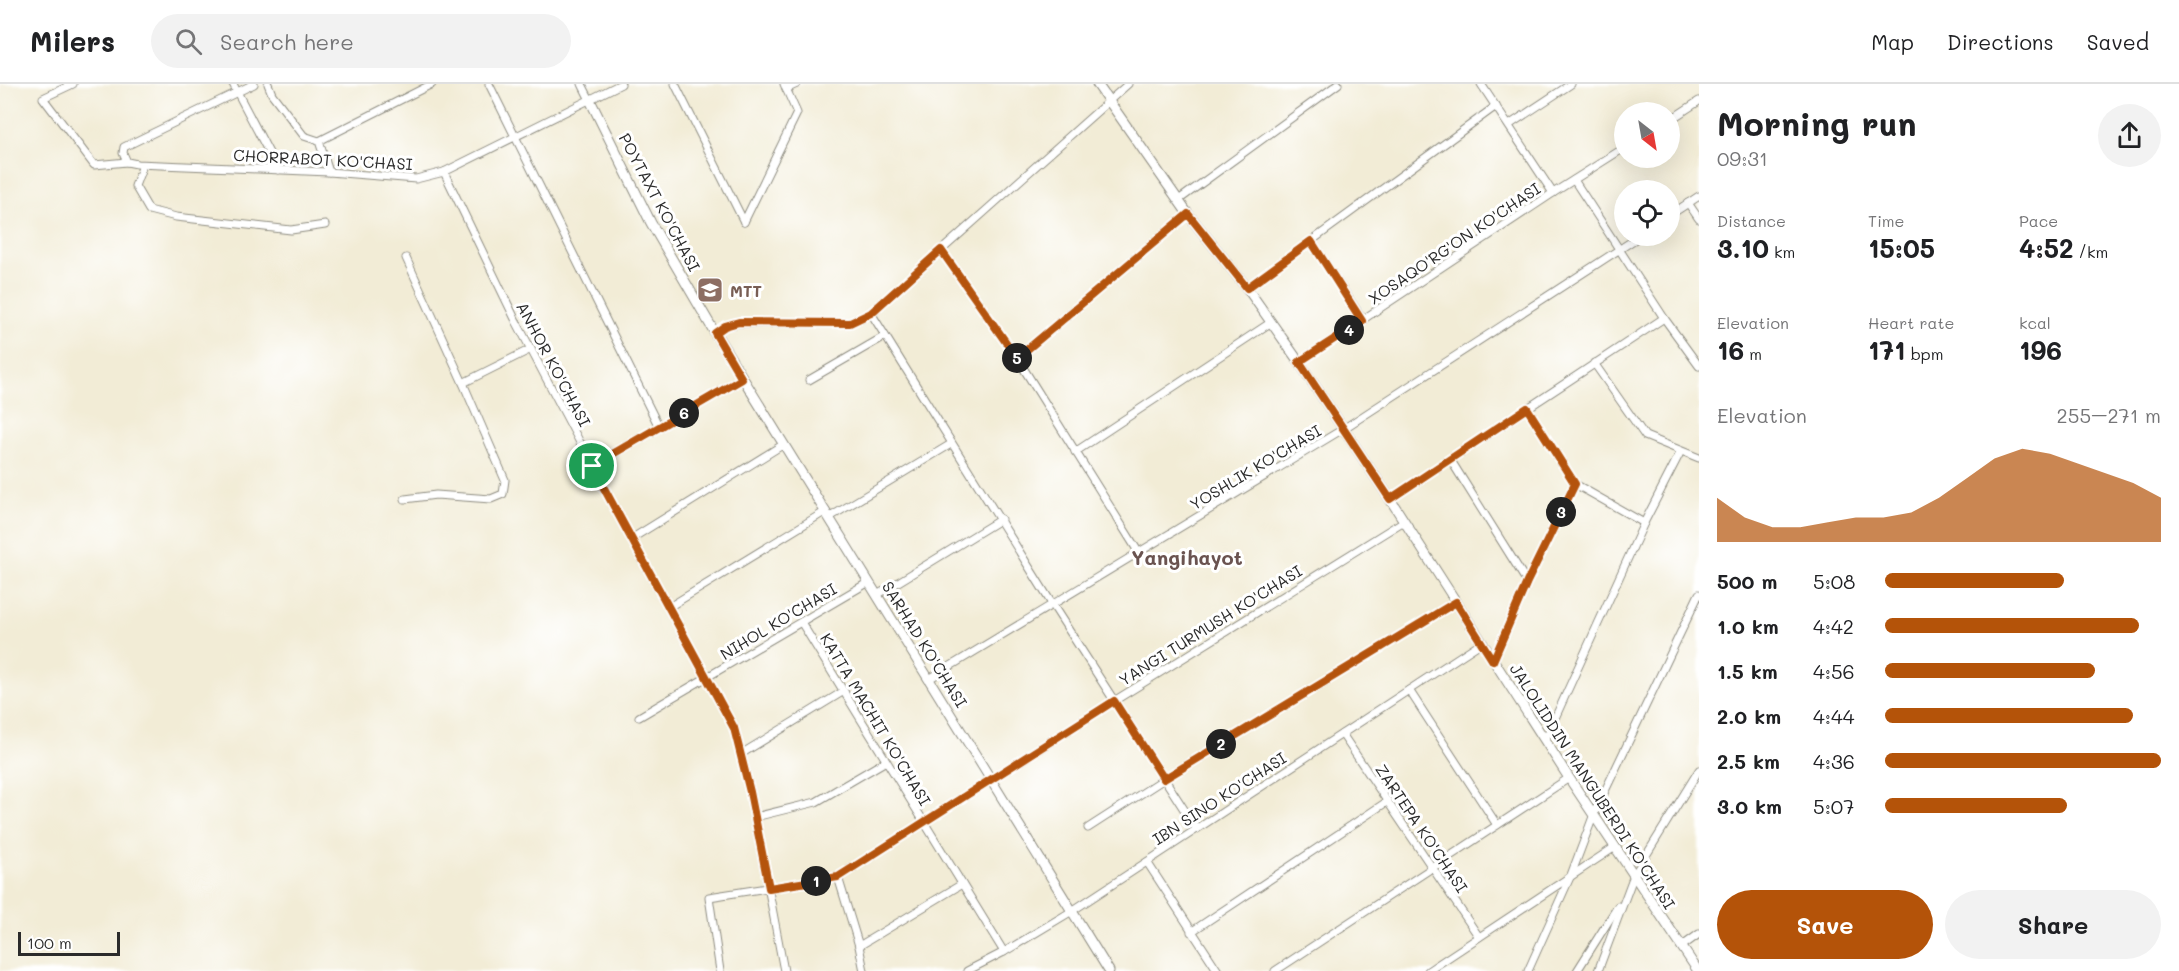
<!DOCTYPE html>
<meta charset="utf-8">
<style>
:root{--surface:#fff;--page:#f2f2f2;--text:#202124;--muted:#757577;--line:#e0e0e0;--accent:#b45309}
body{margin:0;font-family:Mali,sans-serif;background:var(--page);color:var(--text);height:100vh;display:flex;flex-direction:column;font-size:22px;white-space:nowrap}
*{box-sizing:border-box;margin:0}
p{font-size:20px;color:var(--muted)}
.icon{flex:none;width:33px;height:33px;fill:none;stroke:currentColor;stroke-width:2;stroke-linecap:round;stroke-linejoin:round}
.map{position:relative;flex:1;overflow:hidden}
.panel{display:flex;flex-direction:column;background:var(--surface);width:480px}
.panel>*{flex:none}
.needle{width:39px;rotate:149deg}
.controls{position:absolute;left:1614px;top:18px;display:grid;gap:12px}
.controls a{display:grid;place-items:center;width:66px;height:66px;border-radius:50%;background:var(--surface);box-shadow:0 6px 24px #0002;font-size:30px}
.scale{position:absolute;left:18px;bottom:15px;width:102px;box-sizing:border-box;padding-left:6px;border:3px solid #2b2b2b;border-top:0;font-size:16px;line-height:21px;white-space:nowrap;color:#2b2b2b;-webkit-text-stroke:4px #fff;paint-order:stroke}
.pin{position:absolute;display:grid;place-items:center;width:51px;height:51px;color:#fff;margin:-26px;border:3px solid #fff;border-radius:50%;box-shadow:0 2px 6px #0007}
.km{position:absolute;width:30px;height:30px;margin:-15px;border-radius:50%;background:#222;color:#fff;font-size:16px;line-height:30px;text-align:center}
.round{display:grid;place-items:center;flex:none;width:63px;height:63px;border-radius:32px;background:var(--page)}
.headline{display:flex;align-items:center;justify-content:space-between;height:102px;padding:0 18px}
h1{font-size:33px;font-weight:700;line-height:45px}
.figures{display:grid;grid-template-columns:repeat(3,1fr);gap:9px;height:102px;padding:6px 18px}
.figures div{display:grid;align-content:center}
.figures b{font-size:26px;font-weight:700}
.figures small{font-size:16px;font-weight:400}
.figures p{font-size:16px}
.chart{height:168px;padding:12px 18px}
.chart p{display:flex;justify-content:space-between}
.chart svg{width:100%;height:108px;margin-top:6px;fill:var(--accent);opacity:.7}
.primary-button{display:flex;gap:12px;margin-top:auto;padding:12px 18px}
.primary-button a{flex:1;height:69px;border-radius:36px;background:var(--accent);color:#fff;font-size:24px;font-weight:700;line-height:69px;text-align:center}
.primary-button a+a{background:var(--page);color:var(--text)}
ul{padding:0 18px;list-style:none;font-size:20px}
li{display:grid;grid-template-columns:96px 72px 1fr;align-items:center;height:45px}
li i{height:15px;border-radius:8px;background:var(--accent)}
header{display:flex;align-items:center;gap:36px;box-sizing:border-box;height:84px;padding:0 30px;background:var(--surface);border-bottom:2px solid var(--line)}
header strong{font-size:28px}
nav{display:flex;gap:33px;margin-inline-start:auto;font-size:21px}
.search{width:420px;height:54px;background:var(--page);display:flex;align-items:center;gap:15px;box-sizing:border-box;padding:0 21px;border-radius:33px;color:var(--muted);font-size:22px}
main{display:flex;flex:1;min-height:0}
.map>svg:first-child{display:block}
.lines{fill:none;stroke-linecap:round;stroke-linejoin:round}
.street-casing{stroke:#8e8c80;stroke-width:9}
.secondary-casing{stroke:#8e8c80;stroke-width:11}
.street{stroke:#fff;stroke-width:7}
.secondary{stroke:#fff;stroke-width:9}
.route-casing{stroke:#fff;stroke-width:12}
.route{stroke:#b45309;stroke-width:8}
.labels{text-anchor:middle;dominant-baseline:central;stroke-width:6;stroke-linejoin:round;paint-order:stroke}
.street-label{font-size:16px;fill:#2b2b2b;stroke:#fff}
.education-label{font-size:16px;font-weight:bold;fill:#785e54;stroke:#fff;text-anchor:start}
.quarter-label{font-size:20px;font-weight:bold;fill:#6a5350;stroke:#fff}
</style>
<header>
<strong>Milers</strong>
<div class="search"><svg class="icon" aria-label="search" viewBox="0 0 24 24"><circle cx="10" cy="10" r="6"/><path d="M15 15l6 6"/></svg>Search here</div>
<nav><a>Map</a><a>Directions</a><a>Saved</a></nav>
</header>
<main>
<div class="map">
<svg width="1699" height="887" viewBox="0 0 1699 887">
<rect width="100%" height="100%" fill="#fff"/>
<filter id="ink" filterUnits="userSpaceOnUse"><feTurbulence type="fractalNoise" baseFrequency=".0167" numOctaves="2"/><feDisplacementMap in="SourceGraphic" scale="12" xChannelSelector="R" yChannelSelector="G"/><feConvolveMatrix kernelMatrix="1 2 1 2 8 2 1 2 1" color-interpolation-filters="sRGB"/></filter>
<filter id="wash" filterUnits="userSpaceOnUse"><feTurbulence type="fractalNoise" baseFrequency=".008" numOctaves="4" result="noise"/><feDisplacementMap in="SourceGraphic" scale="24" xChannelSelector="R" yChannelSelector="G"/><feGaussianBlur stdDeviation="1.35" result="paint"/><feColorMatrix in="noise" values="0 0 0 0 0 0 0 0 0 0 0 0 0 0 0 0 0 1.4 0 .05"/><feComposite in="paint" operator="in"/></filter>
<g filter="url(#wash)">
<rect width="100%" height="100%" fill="#f2ecd6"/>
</g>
<g filter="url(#ink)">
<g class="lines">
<defs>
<g id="street">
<polyline points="73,0 43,14 94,81 127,78"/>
<polyline points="233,0 278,86"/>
<polyline points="254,0 124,63 123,69 127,78 137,80 329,88 416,95 444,88 621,0"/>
<polyline points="268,0 272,10 304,52 319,57"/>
<polyline points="489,0 659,343"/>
<polyline points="582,0 590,16"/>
<polyline points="675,0 744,138"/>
<polyline points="1481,0 1553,109"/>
<polyline points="786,5 797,0"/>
<polyline points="1670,36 1699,17"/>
<polyline points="1509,41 1571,0"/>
<polyline points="143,81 135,102 149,126 176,133 291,146 325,141"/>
<polyline points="329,88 319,57 432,0"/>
<polyline points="444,88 516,237 615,425 734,644 750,707 784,887"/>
<polyline points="1574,96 1664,234 1699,282"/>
<polyline points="1180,115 1338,0"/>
<polyline points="1688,119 1699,135"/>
<polyline points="1670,131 1699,112"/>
<polyline points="744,138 797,29 784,0"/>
<polyline points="1311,157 1363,236"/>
<polyline points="941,166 1017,274 1139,469"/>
<polyline points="1247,204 1496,22"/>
<polyline points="871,229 1052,520 1196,744"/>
<polyline points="715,249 725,242 739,239 850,239 871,229 1128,0"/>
<polyline points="1017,274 1188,130"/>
<polyline points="1299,278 1553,109 1624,64"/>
<polyline points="1594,279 1645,352 1699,374"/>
<polyline points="809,296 885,252"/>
<polyline points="463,299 531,265"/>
<polyline points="1075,368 1270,239"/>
<polyline points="1450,375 1527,498"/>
<polyline points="593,382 742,295"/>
<polyline points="1575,400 1644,439"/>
<polyline points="405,415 436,411 491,415 503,410 505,396 463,299 406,174"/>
<polyline points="1390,415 1664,234"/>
<polyline points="830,433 951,360"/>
<polyline points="631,455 784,360"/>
<polyline points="877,511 1001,435"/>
<polyline points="669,523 826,427"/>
<polyline points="801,538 1004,868"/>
<polyline points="1493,577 1527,498 1575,400 1527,324"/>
<polyline points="929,595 1343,345 1640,152"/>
<polyline points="1409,606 1497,741"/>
<polyline points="639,633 869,498"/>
<polyline points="1342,650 1479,853"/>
<polyline points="1545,656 1644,439 1681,367"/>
<polyline points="741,670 844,607"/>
<polyline points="755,733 816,718 886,677"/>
<polyline points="1088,744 1164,695 1456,518"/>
<polyline points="1147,778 1218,887"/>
<polyline points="838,793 859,862 864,887"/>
<polyline points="1191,848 1388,717"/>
<polyline points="859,862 962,800"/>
<polyline points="1681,863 1699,850"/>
<polyline points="720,887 709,813 838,793 1114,617 1404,437"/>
<polyline points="967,887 1004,868 1072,827 1482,558"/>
<polyline points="1275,887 1569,694"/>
<polyline points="1428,887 1615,763"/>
<polyline points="1528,887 1571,791 1594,730 1699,510"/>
<polyline points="1577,887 1618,822"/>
<polyline points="1598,887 1634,791 1699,686"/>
</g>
<g id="secondary">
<polyline points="1097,0 1188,130 1247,204 1299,278 1390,415 1569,694 1698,887"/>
<polyline points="590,16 651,139 715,249 1109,887"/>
</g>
</defs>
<use href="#street" class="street-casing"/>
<use href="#secondary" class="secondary-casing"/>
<use href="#street" class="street"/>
<use href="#secondary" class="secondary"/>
</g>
</g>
<g class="lines" filter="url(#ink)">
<defs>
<polygon id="route" points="1188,130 1247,204 1311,157 1362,237 1299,278 1390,415 1527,324 1575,400 1527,498 1493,577 1456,518 1164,695 1114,617 838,793 769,804 750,708 734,644 592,382 742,295 715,249 725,242 739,238 850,239 871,229 941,166 1017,274"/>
</defs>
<use href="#route" class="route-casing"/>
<use href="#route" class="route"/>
</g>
<defs>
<symbol id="school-square" viewBox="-11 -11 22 22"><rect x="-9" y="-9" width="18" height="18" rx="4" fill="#8d6e63" stroke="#fff"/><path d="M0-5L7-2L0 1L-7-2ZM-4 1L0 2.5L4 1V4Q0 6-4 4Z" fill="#fff"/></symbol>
</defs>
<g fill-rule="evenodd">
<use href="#school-square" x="695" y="191" width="30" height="30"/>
</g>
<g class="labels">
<g class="street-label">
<text transform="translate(323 75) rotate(3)">CHORRABOT KO'CHASI</text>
<text transform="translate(660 118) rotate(62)">POYTAXT KO'CHASI</text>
<text transform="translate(1454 159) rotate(-34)">XOSAQO'RG'ON KO'CHASI</text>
<text transform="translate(554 280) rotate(62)">ANHOR KO'CHASI</text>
<text transform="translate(1255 383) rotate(-31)">YOSHLIK KO'CHASI</text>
<text transform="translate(778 537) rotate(-31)">NIHOL KO'CHASI</text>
<text transform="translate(1210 541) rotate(-32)">YANGI TURMUSH KO'CHASI</text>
<text transform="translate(925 560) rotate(58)">SARHAD KO'CHASI</text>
<text transform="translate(876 635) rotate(59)">KATTA MACHIT KO'CHASI</text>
<text transform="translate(1593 702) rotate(57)">JALOLIDDIN MANGUBERDI KO'CHASI</text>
<text transform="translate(1219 714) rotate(-33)">IBN SINO KO'CHASI</text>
<text transform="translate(1422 744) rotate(56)">ZARTEPA KO'CHASI</text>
</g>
<g class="education-label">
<text x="730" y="206">MTT</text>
</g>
<g class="quarter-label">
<text x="1187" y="473">Yangihayot</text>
</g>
</g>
</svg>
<div class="controls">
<a><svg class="needle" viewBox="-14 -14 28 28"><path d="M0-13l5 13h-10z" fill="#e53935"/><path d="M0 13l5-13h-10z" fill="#757577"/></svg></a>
<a><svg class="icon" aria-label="locate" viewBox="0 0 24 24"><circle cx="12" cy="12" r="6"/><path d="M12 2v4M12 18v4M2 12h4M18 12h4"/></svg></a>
</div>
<div class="scale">100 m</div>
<div class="pin" style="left:592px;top:382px;background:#1e9e55"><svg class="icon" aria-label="arrive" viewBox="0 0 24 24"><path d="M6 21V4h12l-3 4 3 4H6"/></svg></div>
<b class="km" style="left:816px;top:797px">1</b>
<b class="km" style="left:1221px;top:660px">2</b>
<b class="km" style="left:1561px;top:428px">3</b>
<b class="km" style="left:1349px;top:246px">4</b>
<b class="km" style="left:1017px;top:274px">5</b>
<b class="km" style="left:684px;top:329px">6</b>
</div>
<section class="panel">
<div class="headline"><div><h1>Morning run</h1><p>09:31</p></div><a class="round"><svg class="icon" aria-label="share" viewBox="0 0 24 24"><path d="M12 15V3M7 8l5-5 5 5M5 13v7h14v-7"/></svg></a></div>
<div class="figures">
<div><p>Distance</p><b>3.10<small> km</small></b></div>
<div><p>Time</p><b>15:05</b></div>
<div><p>Pace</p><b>4:52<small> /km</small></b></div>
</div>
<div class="figures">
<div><p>Elevation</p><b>16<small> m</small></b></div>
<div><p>Heart rate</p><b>171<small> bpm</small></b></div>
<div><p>kcal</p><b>196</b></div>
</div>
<div class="chart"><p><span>Elevation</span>255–271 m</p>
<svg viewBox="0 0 160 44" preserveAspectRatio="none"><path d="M0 44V26L10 34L20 38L30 38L40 36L50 34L60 34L70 32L80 26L90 18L100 10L110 6L120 8L130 12L140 16L150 20L160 26V44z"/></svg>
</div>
<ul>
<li><b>500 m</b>5:08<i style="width:65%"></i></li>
<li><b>1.0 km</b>4:42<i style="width:92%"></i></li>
<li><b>1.5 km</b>4:56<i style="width:76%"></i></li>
<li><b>2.0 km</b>4:44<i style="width:90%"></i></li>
<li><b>2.5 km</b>4:36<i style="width:100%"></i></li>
<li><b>3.0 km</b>5:07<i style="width:66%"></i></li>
</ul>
<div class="primary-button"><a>Save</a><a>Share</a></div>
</section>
</main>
